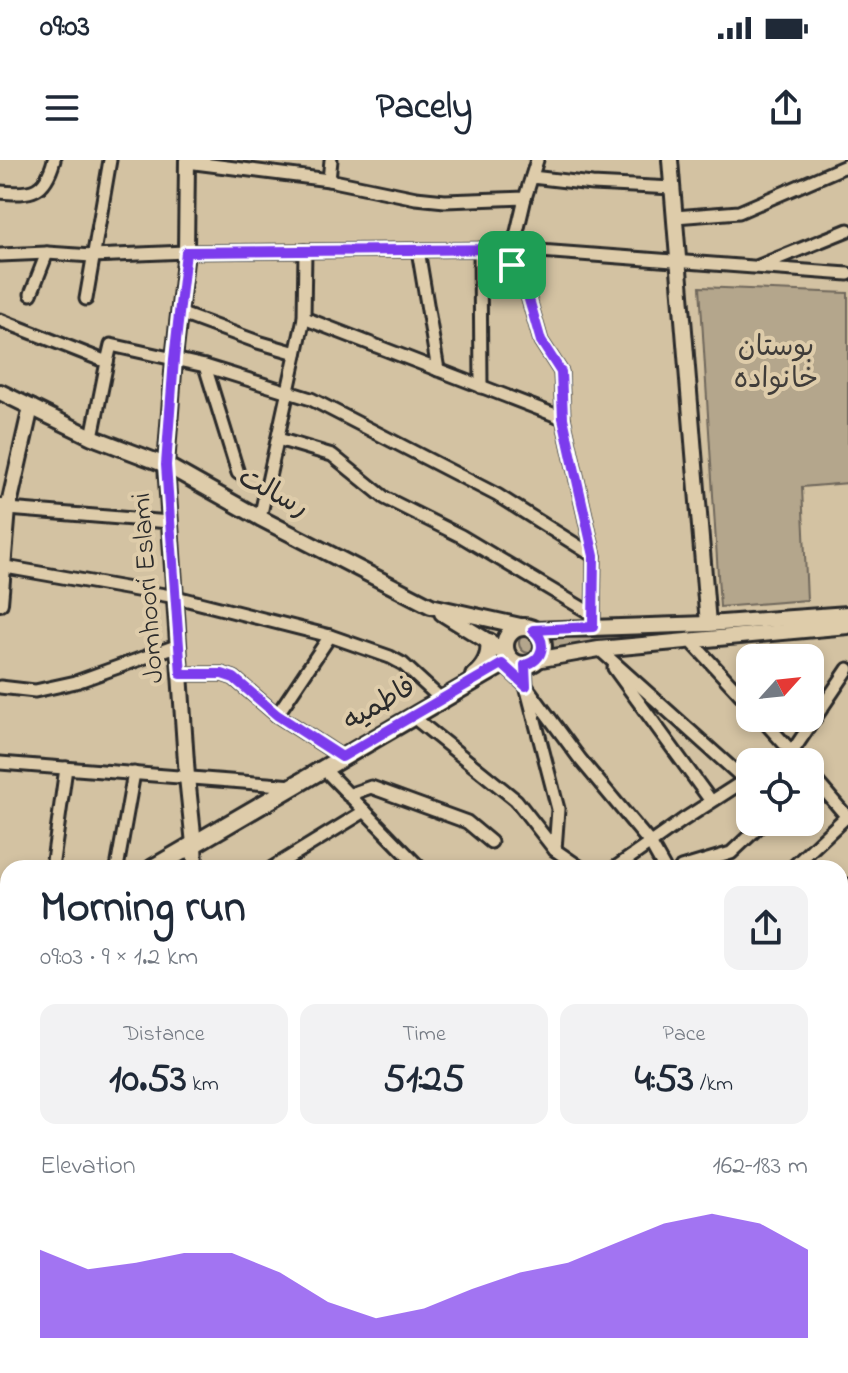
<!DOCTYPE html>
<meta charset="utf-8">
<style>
:root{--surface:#fff;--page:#f2f2f3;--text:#1f2937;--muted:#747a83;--accent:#7c3aed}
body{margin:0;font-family:"Indie Flower","Playpen Sans Arabic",sans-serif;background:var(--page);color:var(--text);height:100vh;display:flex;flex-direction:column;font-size:30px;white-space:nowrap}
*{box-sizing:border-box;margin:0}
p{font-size:26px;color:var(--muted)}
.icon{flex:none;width:44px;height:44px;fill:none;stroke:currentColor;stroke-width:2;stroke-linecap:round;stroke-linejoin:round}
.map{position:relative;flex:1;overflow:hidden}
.panel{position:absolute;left:0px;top:700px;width:848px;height:514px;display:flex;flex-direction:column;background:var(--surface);border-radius:24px 24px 0 0;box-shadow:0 4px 12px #0003}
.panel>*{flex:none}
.needle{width:52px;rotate:63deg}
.fabs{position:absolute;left:736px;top:484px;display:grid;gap:16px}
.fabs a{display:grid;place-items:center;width:88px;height:88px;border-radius:16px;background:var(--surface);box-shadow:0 4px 12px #0003;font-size:40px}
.pin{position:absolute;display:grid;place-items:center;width:68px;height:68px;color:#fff;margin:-34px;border-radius:16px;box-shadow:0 4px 12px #0006}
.round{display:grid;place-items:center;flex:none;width:84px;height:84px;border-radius:16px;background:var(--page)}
.head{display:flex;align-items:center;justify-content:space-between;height:136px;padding:0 40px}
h1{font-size:44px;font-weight:700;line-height:60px}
.figures{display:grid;grid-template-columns:repeat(3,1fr);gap:12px;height:136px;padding:8px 40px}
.figures div{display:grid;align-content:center;border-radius:16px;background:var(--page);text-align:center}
.figures b{font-size:40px;font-weight:700}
.figures small{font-size:22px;font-weight:400}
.figures p{font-size:22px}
.chart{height:224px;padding:16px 40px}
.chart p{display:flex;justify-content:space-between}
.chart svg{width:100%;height:144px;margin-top:8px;fill:var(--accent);opacity:.7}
.status{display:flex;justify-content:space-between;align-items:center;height:56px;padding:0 40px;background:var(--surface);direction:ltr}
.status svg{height:22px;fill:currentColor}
header{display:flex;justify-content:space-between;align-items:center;height:104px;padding:0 40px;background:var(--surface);font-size:36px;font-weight:700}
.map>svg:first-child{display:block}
.built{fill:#c3b497}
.green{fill:#b4a68c;stroke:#70685c;stroke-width:2}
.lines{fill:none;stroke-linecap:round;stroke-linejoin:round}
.minor-casing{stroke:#2b2b2b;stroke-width:17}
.tertiary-casing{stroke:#2b2b2b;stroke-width:20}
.secondary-casing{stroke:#2b2b2b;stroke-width:22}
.minor{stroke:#deccaa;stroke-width:11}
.tertiary{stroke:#deccaa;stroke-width:14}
.secondary{stroke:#deccaa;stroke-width:16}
.route-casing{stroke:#fff;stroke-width:16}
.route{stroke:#7c3aed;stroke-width:10}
.labels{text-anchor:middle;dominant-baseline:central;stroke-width:8;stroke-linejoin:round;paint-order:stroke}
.park-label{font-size:28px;fill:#403d3a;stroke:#deccaa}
.street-label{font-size:28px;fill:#2b2b2b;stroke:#deccaa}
</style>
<div class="status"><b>09:03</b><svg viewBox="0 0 49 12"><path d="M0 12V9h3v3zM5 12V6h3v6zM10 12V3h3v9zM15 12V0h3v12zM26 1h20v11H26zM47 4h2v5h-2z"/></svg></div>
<header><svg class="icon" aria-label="menu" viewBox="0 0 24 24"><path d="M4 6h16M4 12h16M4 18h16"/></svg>Pacely<svg class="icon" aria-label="share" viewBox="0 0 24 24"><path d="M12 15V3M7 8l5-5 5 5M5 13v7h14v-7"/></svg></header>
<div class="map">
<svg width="848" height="1213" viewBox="0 0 848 1213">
<rect width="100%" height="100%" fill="#d3c2a2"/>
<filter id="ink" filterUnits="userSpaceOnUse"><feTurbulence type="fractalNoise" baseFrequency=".0125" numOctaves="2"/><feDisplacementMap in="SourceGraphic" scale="16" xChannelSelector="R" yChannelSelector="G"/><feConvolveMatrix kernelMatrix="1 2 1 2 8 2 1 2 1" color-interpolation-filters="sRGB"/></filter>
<g filter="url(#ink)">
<g class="built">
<polygon points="0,1078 8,1082 8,1140 0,1151"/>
<polygon points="365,1206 538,1206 537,1213 364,1213"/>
</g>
<g class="green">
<polygon points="700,127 848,133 848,323 802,327 807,440 720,447"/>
<circle cx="529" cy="483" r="10"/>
<polygon points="551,477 632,479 553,491"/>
</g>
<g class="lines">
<defs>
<g id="minor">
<polyline points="187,2 329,20 416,38 445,41 525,38 537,0"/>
<polyline points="532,17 592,24 673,28"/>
<polyline points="329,20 331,0"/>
<path d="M0,32C32,35 45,33 54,0"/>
<polyline points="525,38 513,89 512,105 528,136 541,181 561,212 563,258 594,396 593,467"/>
<polyline points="675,57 739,52 848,5"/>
<polyline points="480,89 481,227"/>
<polyline points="418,90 438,210"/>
<polyline points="0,95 47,93 92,96 186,92 513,89 848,114"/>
<polyline points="759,106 848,70"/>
<polyline points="31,134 47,93"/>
<polyline points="86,139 110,0"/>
<polyline points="179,153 258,182 296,193"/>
<polyline points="304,158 563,258"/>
<polyline points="0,160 107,202 92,277"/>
<polyline points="107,202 111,185 205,206 311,239 497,335 594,396"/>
<polyline points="205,206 238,313"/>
<polyline points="278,279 332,295 385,338 461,376 592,454"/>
<polyline points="0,345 8,349 170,362"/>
<polyline points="260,358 304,158 305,91"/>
<polyline points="0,406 176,437 330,476 390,497 403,504 441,539"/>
<polyline points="690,480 750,545"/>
<polyline points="599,489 745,620"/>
<polyline points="502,504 526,526 580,599 650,683 664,708"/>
<polyline points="525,505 526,526 558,649 555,690"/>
<polyline points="614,508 711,641"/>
<polyline points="181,514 222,514 234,518 277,555 342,597"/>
<polyline points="0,527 35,531 76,522 179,485"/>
<polyline points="277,555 330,476"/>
<polyline points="412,556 516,640 555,690 581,708"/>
<polyline points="761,558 801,602"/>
<polyline points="775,602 792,592 848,509"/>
<polyline points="0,603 294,626"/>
<polyline points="323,608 420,708"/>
<polyline points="813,617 848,658"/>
<polyline points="348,635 371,627 467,662 491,682"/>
<polyline points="52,708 66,608"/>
<polyline points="117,708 134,613"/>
<polyline points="272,708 365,651"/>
<polyline points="615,708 683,660 750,617"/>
<polyline points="681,708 731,693 764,662"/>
<polyline points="792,708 848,655"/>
<polyline points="840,734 848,725"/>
<polyline points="840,810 848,798"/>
<polyline points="0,859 8,863"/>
<polyline points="0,967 8,971"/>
<polyline points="0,1007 8,1001"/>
<polyline points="840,1048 848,1031"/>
<polyline points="0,1049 8,1053"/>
<polyline points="0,1167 8,1151"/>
<polyline points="840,1180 848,1181"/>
<polyline points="56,1206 62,1213"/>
<polyline points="87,1206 88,1213"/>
<polyline points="365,1213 365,1206"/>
<polyline points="766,1213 768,1206"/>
<polyline points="805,1213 807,1206"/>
</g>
<g id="tertiary">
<polyline points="187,0 186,92 174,199 166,305 187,617 194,684 195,708"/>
<polyline points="670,0 708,464"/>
<polyline points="0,232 92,277 166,305 260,358 431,446 525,467"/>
<polyline points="0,443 8,349 31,247"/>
<polyline points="442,453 489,482 508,496"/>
<polyline points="533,470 708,464 848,454"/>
<polyline points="536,500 599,489 848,466"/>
<polyline points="199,1206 199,1213"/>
</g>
<g id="secondary">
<circle cx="524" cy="486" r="19"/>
<path d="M474,516C485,507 491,496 489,482"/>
<polyline points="153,708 510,500"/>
<polyline points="0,810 8,798"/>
<polyline points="840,885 848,868"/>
<polyline points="671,1206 679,1213"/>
<polyline points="606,1213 615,1206"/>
</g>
</defs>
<use href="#minor" class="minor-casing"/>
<use href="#tertiary" class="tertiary-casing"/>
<use href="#secondary" class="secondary-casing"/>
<use href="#minor" class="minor"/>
<use href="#tertiary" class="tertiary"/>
<use href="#secondary" class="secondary"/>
</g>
</g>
<g class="lines" filter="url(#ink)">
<defs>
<path id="route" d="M513,89L512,105L528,136L541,181L561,212L563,258L594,396L593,467L533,470C548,482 543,500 525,505L526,526L502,504L342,597L277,555L234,518L222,514H181L166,305L174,199L186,92Z"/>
</defs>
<use href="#route" class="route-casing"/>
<use href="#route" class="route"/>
</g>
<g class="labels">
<g class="park-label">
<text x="776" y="188">بوستان<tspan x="776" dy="32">خانواده</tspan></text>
</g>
<g class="street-label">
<text transform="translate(273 334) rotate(28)">رسالت</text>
<text transform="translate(149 428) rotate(-94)">Jomhoori Eslami</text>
<text transform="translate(380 545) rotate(-30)">فاطمیه</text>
</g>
</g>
</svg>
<div class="fabs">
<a><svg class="needle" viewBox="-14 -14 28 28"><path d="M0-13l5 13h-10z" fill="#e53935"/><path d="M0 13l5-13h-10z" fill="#747a83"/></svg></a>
<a><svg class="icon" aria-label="locate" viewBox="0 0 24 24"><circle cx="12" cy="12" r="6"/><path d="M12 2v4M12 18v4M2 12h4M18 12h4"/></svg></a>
</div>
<div class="pin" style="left:512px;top:105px;background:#1e9e55"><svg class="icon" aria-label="arrive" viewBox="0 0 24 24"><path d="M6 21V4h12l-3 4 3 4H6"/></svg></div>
<section class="panel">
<div class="head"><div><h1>Morning run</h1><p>09:03 · 9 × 1.2 km</p></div><a class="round"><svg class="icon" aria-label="share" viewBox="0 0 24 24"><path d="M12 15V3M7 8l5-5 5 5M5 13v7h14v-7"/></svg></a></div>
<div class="figures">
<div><p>Distance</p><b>10.53<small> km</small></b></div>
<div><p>Time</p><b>51:25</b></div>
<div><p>Pace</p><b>4:53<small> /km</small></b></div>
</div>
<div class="chart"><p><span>Elevation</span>162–183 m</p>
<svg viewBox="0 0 160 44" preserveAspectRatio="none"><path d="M0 44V17L10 23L20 21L30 18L40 18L50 24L60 33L70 38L80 35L90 29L100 24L110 21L120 15L130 9L140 6L150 9L160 17V44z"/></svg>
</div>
</section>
</div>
